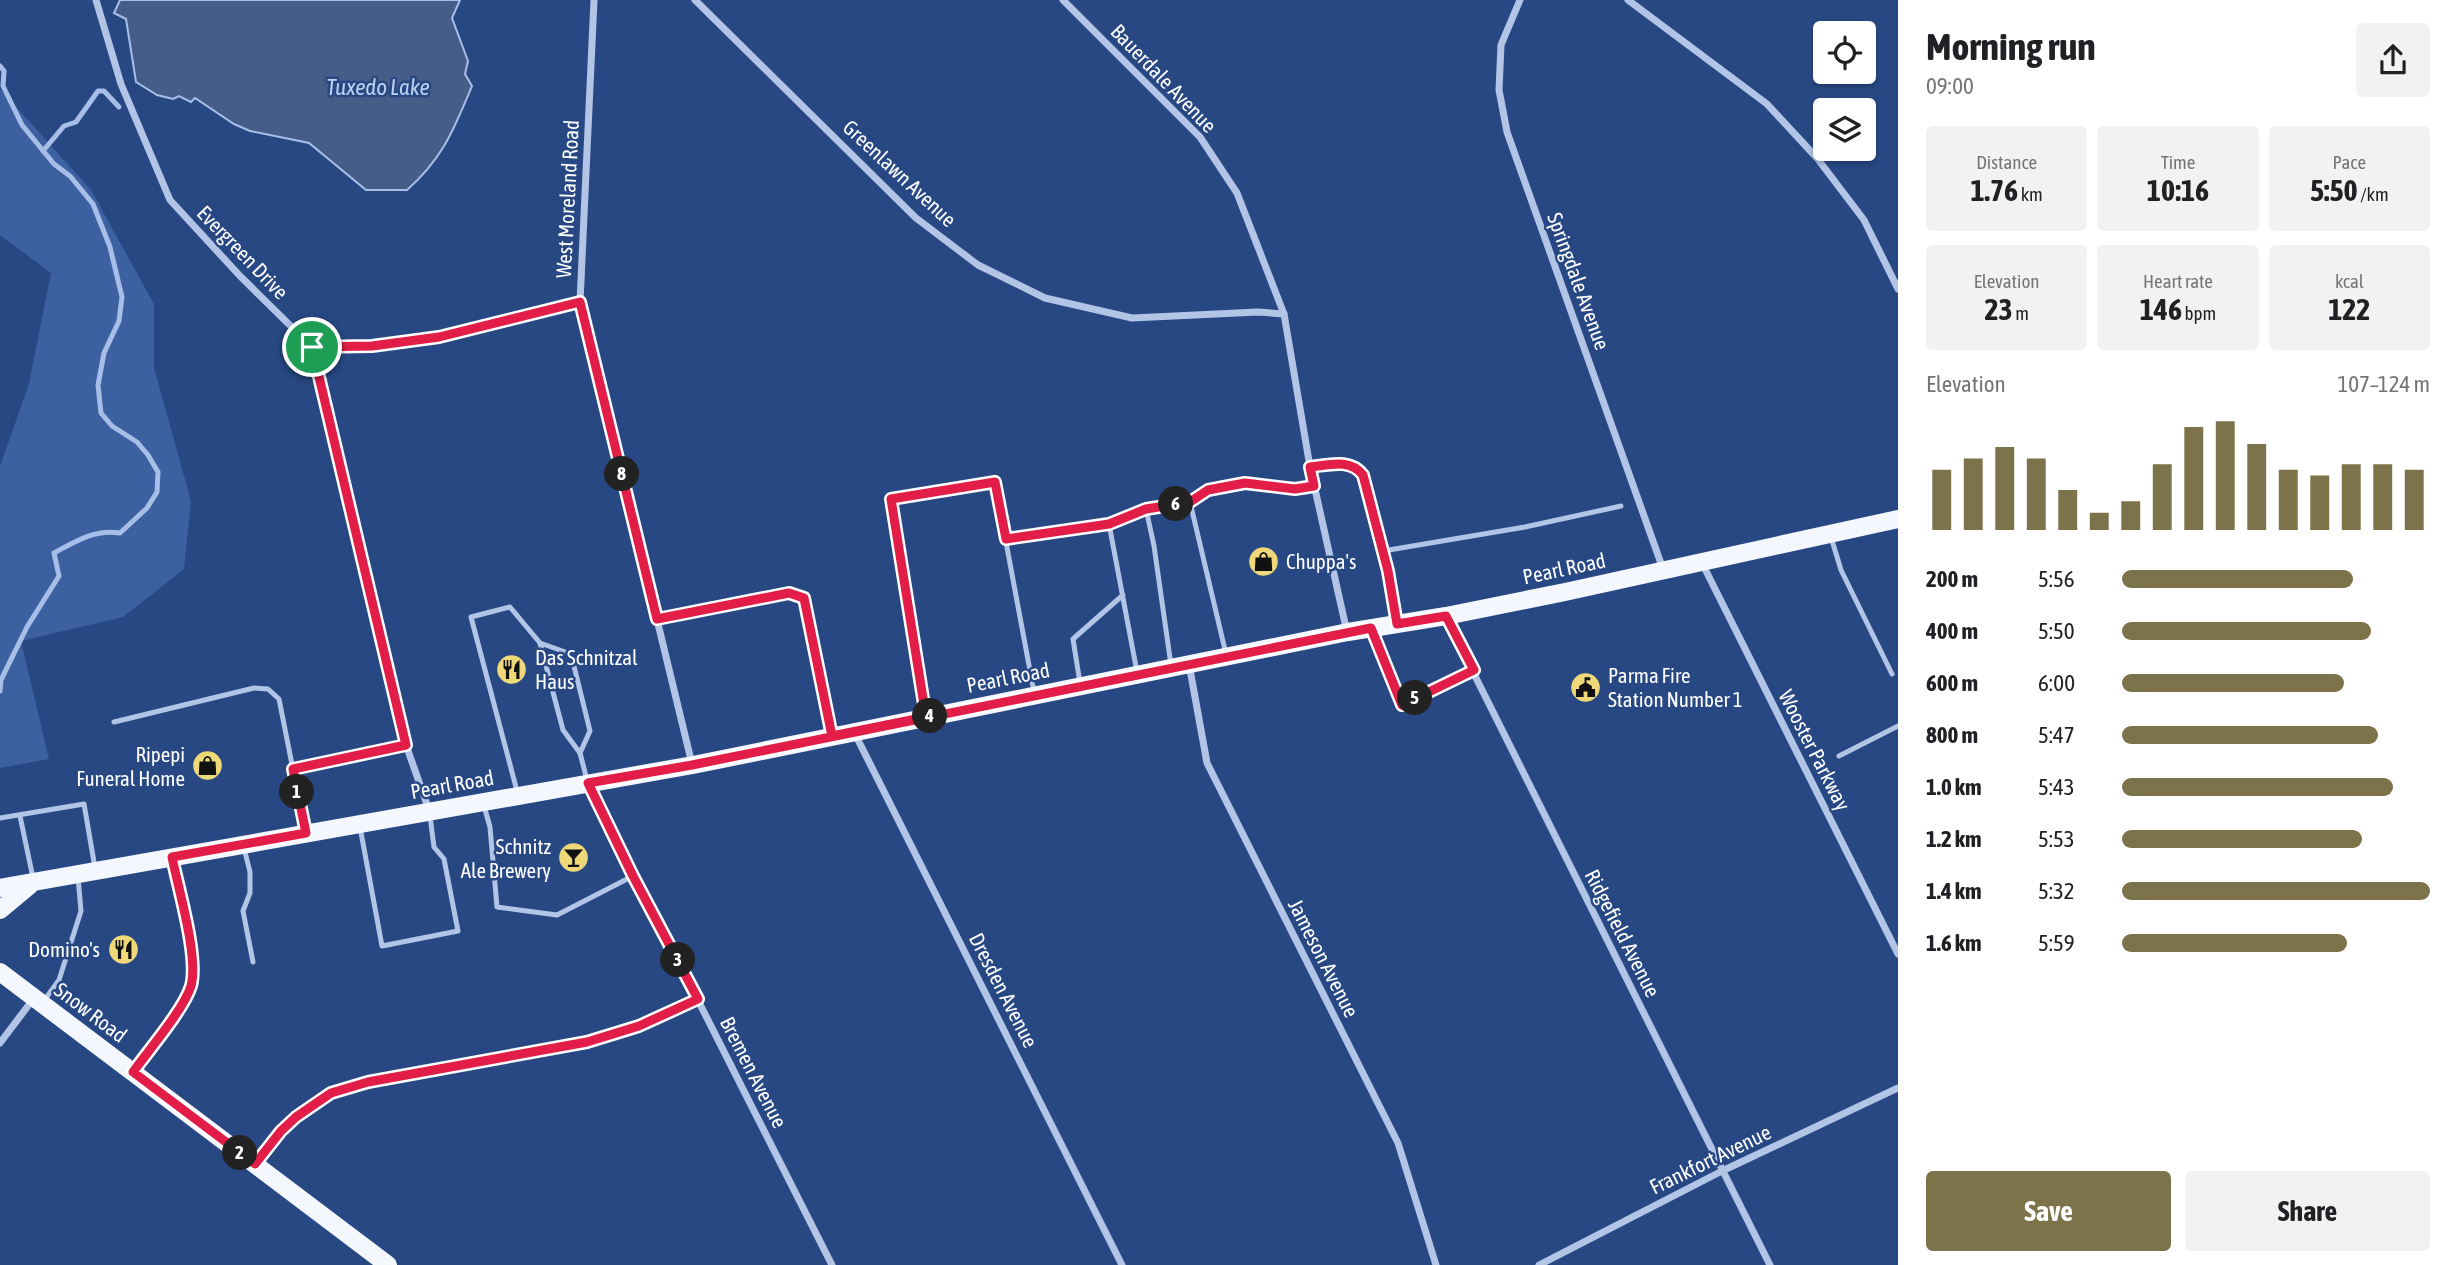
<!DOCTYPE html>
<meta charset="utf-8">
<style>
:root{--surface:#fff;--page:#f2f2f2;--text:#202124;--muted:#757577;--accent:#7d734a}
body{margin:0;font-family:"Asap Condensed",sans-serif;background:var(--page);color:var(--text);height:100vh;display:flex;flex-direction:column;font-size:26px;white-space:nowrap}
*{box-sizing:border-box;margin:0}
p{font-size:23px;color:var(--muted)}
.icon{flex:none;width:38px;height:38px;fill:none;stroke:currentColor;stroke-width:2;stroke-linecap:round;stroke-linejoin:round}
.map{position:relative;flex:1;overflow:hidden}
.drawer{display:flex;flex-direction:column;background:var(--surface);width:560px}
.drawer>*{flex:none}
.fabs{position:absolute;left:1813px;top:21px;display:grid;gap:14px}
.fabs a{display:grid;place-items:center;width:63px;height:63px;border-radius:7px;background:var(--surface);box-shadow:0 2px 5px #0004;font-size:35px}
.pin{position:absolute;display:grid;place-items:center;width:60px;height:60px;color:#fff;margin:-30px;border:4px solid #fff;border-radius:50%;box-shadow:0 2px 7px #0007}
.km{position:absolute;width:35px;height:35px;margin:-18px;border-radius:50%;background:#222;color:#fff;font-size:19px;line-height:35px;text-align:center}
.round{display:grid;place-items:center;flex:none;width:74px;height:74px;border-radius:7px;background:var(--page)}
.summary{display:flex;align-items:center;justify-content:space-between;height:119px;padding:0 28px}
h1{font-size:38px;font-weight:700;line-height:52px}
.stats{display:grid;grid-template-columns:repeat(3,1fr);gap:10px;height:119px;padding:7px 28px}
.stats div{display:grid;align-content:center;border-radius:7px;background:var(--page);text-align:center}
.stats b{font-size:30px;font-weight:700}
.stats small{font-size:19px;font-weight:400}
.stats p{font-size:19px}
.chart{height:196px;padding:14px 28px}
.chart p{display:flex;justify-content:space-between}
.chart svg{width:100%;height:126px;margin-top:7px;stroke:var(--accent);stroke-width:6}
.action{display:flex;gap:14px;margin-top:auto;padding:14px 28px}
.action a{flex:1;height:80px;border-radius:7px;background:var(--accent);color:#fff;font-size:28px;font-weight:700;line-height:80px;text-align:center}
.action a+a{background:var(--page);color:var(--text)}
ul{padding:0 28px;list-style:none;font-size:23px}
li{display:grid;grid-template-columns:112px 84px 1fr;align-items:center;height:52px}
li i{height:18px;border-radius:9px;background:var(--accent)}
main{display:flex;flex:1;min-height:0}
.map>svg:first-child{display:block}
.green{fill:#3d60a1}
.water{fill:#465d89;stroke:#a7bfe8;stroke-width:2}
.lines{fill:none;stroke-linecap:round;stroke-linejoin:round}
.stream{stroke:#a7bfe8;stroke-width:5}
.lane{stroke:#b2c5e7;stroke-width:5}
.street{stroke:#b2c5e7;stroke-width:7}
.primary{stroke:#f4f7fe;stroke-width:18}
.route-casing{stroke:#fff;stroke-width:14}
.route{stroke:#e11d48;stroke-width:9}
.labels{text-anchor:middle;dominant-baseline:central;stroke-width:5;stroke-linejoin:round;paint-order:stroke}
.street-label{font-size:21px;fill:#fff;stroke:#284884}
.poi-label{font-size:21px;fill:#fff;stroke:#284884;text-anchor:start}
.water-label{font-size:23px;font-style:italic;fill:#bed0ef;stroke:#284884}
</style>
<main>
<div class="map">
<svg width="1898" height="1265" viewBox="0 0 1898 1265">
<rect width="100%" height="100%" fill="#284884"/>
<polygon class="green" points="0,89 91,190 154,304 154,368 191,501 184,569 123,617 21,641 49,759 0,768 0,466 29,384 51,273 0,235"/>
<path class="water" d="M120,0H460L452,18L468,61L465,74L472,86C454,129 443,158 407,190H366L309,143L250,131L234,124L195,98L191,102L179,96L173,99L157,95L136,82L126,19L114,13Z"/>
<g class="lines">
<g class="stream">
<path d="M0,66L4,71L3,86L22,125L54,164L70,176L93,204L110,247L122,297L119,321L104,353L98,385L101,413L112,426L137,442L148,455L158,472L157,492L147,508L120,533C95,529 76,541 54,553L59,576L27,627L1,680L0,691"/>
<polyline points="43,151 64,126 76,122 98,91 104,91 119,107"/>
</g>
<g class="lane">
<path d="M1310,467C1329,465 1349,458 1363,475L1388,571L1397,620"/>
<polyline points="1190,502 1226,654"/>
<polyline points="1146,509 1154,546 1171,665"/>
<polyline points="1109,524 1137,672"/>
<polyline points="1831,537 1841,570 1892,674"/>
<polyline points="1006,539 1109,524 1146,509 1190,502 1208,490 1245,483 1295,489 1314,486"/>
<polyline points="1383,551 1525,527 1621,506"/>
<polyline points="657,619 789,593 804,598 831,732"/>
<polyline points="1373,631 1402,705 1473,670"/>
<polyline points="540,643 571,654 590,731 580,753"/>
<polyline points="1080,683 1073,639 1123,595"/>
<polyline points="926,713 891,499 995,483 1034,692"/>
<polyline points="114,722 254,688 268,689 279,699 305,830"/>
<polyline points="1839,756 1898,726"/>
<polyline points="293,769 406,745"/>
<polyline points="517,791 471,617 510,607 540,643 563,730 580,753 587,780"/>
<polyline points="484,806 490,827 497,907 557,915 633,876"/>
<polyline points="20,816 33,878"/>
<polyline points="0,818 84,804 95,868"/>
<polyline points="360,827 382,946 458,931 444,859 434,847 430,816"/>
<polyline points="244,848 250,872 250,893 243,911 253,962"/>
<polyline points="43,1002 59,980 81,911 78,877"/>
<path d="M134,1069C153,1044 178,1018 190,989C200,964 178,889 172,861"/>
</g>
<g class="street">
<polyline points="96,0 121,84 170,200 240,276 312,347 406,745 429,810"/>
<polyline points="594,0 580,302 692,764"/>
<polyline points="695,0 916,218 978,265 1045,298 1132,318 1258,312 1284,314"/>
<polyline points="1063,0 1200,137 1237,193 1284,314 1310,467 1347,632"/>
<polyline points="1520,0 1501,45 1499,90 1507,132 1663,569"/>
<polyline points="1628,0 1767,104 1817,158 1864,220 1898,289"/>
<polyline points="312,347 372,346 439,337 580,302"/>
<polyline points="1702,563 1898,954"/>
<polyline points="1446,618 1770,1265"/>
<polyline points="1189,664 1207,763 1398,1143 1436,1265"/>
<polyline points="855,734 1122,1265"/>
<polyline points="589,785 832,1265"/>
<polyline points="0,1043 34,998"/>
<polyline points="255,1164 281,1131 296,1117 331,1093 368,1082 587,1042 639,1026 698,999"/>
<polyline points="1539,1265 1722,1171 1898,1088"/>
</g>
<g class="primary">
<polyline points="0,888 693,765 1348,632 1446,616 1565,592 1898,519"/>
<polyline points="0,910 30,885"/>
<polyline points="0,972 388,1265"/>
</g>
</g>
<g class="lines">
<defs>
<path id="route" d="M312,347L406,745L293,769L306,833L172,857C178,888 199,957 191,986C184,1009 148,1051 133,1072L255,1164L281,1131L296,1117L331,1093L368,1082L587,1042L639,1026L698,999L633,876L588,783L692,765L1371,628L1402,705L1474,670L1446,616L1397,624L1388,571L1363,475C1350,458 1329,465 1310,467L1314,486L1295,489L1245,483L1208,490L1190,502L1146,509L1109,524L1006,539L995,482L891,499L926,717L832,736L804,598L789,593L657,619L580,302L439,337L372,346L312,347"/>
</defs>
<use href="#route" class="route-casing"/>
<use href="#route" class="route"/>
</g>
<defs>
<symbol id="shop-disc" viewBox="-11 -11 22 22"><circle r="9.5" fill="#efd878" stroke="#284884"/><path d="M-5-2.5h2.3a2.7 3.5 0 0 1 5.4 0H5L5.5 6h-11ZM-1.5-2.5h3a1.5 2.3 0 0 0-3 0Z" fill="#111"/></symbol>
<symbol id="restaurant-disc" viewBox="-11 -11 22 22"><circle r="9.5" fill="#efd878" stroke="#284884"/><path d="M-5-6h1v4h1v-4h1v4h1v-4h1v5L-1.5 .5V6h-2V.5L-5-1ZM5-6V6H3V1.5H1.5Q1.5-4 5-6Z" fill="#111"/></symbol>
<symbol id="civic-disc" viewBox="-11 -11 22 22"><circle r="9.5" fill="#efd878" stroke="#284884"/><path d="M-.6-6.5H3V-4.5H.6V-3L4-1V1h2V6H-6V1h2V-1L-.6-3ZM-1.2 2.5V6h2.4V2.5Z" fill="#111"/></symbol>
<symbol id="bar-disc" viewBox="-11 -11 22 22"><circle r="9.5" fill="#efd878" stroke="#284884"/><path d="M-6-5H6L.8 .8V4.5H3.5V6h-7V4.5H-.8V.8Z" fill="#111"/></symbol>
</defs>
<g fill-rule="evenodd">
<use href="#shop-disc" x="1246" y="544" width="35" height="35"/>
<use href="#restaurant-disc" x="494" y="652" width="35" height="35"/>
<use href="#civic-disc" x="1568" y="670" width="35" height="35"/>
<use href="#shop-disc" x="190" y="748" width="35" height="35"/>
<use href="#bar-disc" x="556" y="840" width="35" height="35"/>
<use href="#restaurant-disc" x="106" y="932" width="35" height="35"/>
</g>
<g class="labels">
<g class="street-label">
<text transform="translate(1164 78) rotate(46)">Bauerdale Avenue</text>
<text transform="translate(900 173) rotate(43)">Greenlawn Avenue</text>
<text transform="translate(567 199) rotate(-87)">West Moreland Road</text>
<text transform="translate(243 252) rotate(46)">Evergreen Drive</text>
<text transform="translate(1579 281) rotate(70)">Springdale Avenue</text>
<text transform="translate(1564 568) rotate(-12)">Pearl Road</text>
<text transform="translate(1008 677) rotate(-11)">Pearl Road</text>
<text transform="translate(1815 750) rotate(63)">Wooster Parkway</text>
<text transform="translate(452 784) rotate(-10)">Pearl Road</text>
<text transform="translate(1623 933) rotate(63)">Ridgefield Avenue</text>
<text transform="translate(1324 958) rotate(63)">Jameson Avenue</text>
<text transform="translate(1004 990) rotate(63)">Dresden Avenue</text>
<text transform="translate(91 1012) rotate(37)">Snow Road</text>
<text transform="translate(754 1072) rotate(63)">Bremen Avenue</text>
<text transform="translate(1710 1159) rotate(-26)">Frankfort Avenue</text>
</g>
<g class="poi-label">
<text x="1286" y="561">Chuppa's</text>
<text x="535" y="657">Das Schnitzal<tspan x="535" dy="24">Haus</tspan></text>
<text x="1608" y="675">Parma Fire<tspan x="1608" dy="24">Station Number 1</tspan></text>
<text x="185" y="754" text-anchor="end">Ripepi<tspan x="185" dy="24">Funeral Home</tspan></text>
<text x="551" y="846" text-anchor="end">Schnitz<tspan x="551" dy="24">Ale Brewery</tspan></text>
<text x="100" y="949" text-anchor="end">Domino's</text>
</g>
<g class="water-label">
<text x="378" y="87">Tuxedo Lake</text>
</g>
</g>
</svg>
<div class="fabs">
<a><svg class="icon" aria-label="locate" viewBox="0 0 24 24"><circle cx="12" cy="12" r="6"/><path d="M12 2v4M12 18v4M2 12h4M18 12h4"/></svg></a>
<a><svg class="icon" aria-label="layers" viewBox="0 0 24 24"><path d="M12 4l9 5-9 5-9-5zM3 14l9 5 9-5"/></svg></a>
</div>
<div class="pin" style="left:312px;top:347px;background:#1e9e55"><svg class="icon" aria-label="arrive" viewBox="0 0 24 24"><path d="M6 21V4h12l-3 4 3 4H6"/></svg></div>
<b class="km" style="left:297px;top:792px">1</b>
<b class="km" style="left:240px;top:1153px">2</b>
<b class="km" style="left:678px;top:960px">3</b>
<b class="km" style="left:930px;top:716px">4</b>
<b class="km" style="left:1415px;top:698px">5</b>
<b class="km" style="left:1176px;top:504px">6</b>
<b class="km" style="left:622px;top:474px">8</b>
</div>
<section class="drawer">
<div class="summary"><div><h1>Morning run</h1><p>09:00</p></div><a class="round"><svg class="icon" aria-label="share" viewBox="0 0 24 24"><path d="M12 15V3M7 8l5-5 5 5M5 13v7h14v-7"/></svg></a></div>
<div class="stats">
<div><p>Distance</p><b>1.76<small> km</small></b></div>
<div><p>Time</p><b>10:16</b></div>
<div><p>Pace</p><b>5:50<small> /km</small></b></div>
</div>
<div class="stats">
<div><p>Elevation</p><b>23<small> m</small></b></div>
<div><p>Heart rate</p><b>146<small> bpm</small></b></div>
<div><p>kcal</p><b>122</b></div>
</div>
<div class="chart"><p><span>Elevation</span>107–124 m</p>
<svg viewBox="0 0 160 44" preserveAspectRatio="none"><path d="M5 44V23M15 44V19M25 44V15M35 44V19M45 44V30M55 44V38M65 44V34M75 44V21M85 44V8M95 44V6M105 44V14M115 44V23M125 44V25M135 44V21M145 44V21M155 44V23"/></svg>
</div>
<ul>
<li><b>200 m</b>5:56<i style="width:75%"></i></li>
<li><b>400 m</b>5:50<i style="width:81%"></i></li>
<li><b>600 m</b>6:00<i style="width:72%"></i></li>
<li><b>800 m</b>5:47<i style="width:83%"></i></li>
<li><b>1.0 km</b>5:43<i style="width:88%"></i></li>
<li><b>1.2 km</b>5:53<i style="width:78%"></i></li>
<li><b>1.4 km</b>5:32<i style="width:100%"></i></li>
<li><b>1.6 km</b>5:59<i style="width:73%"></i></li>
</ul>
<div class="action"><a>Save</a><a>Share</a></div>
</section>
</main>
